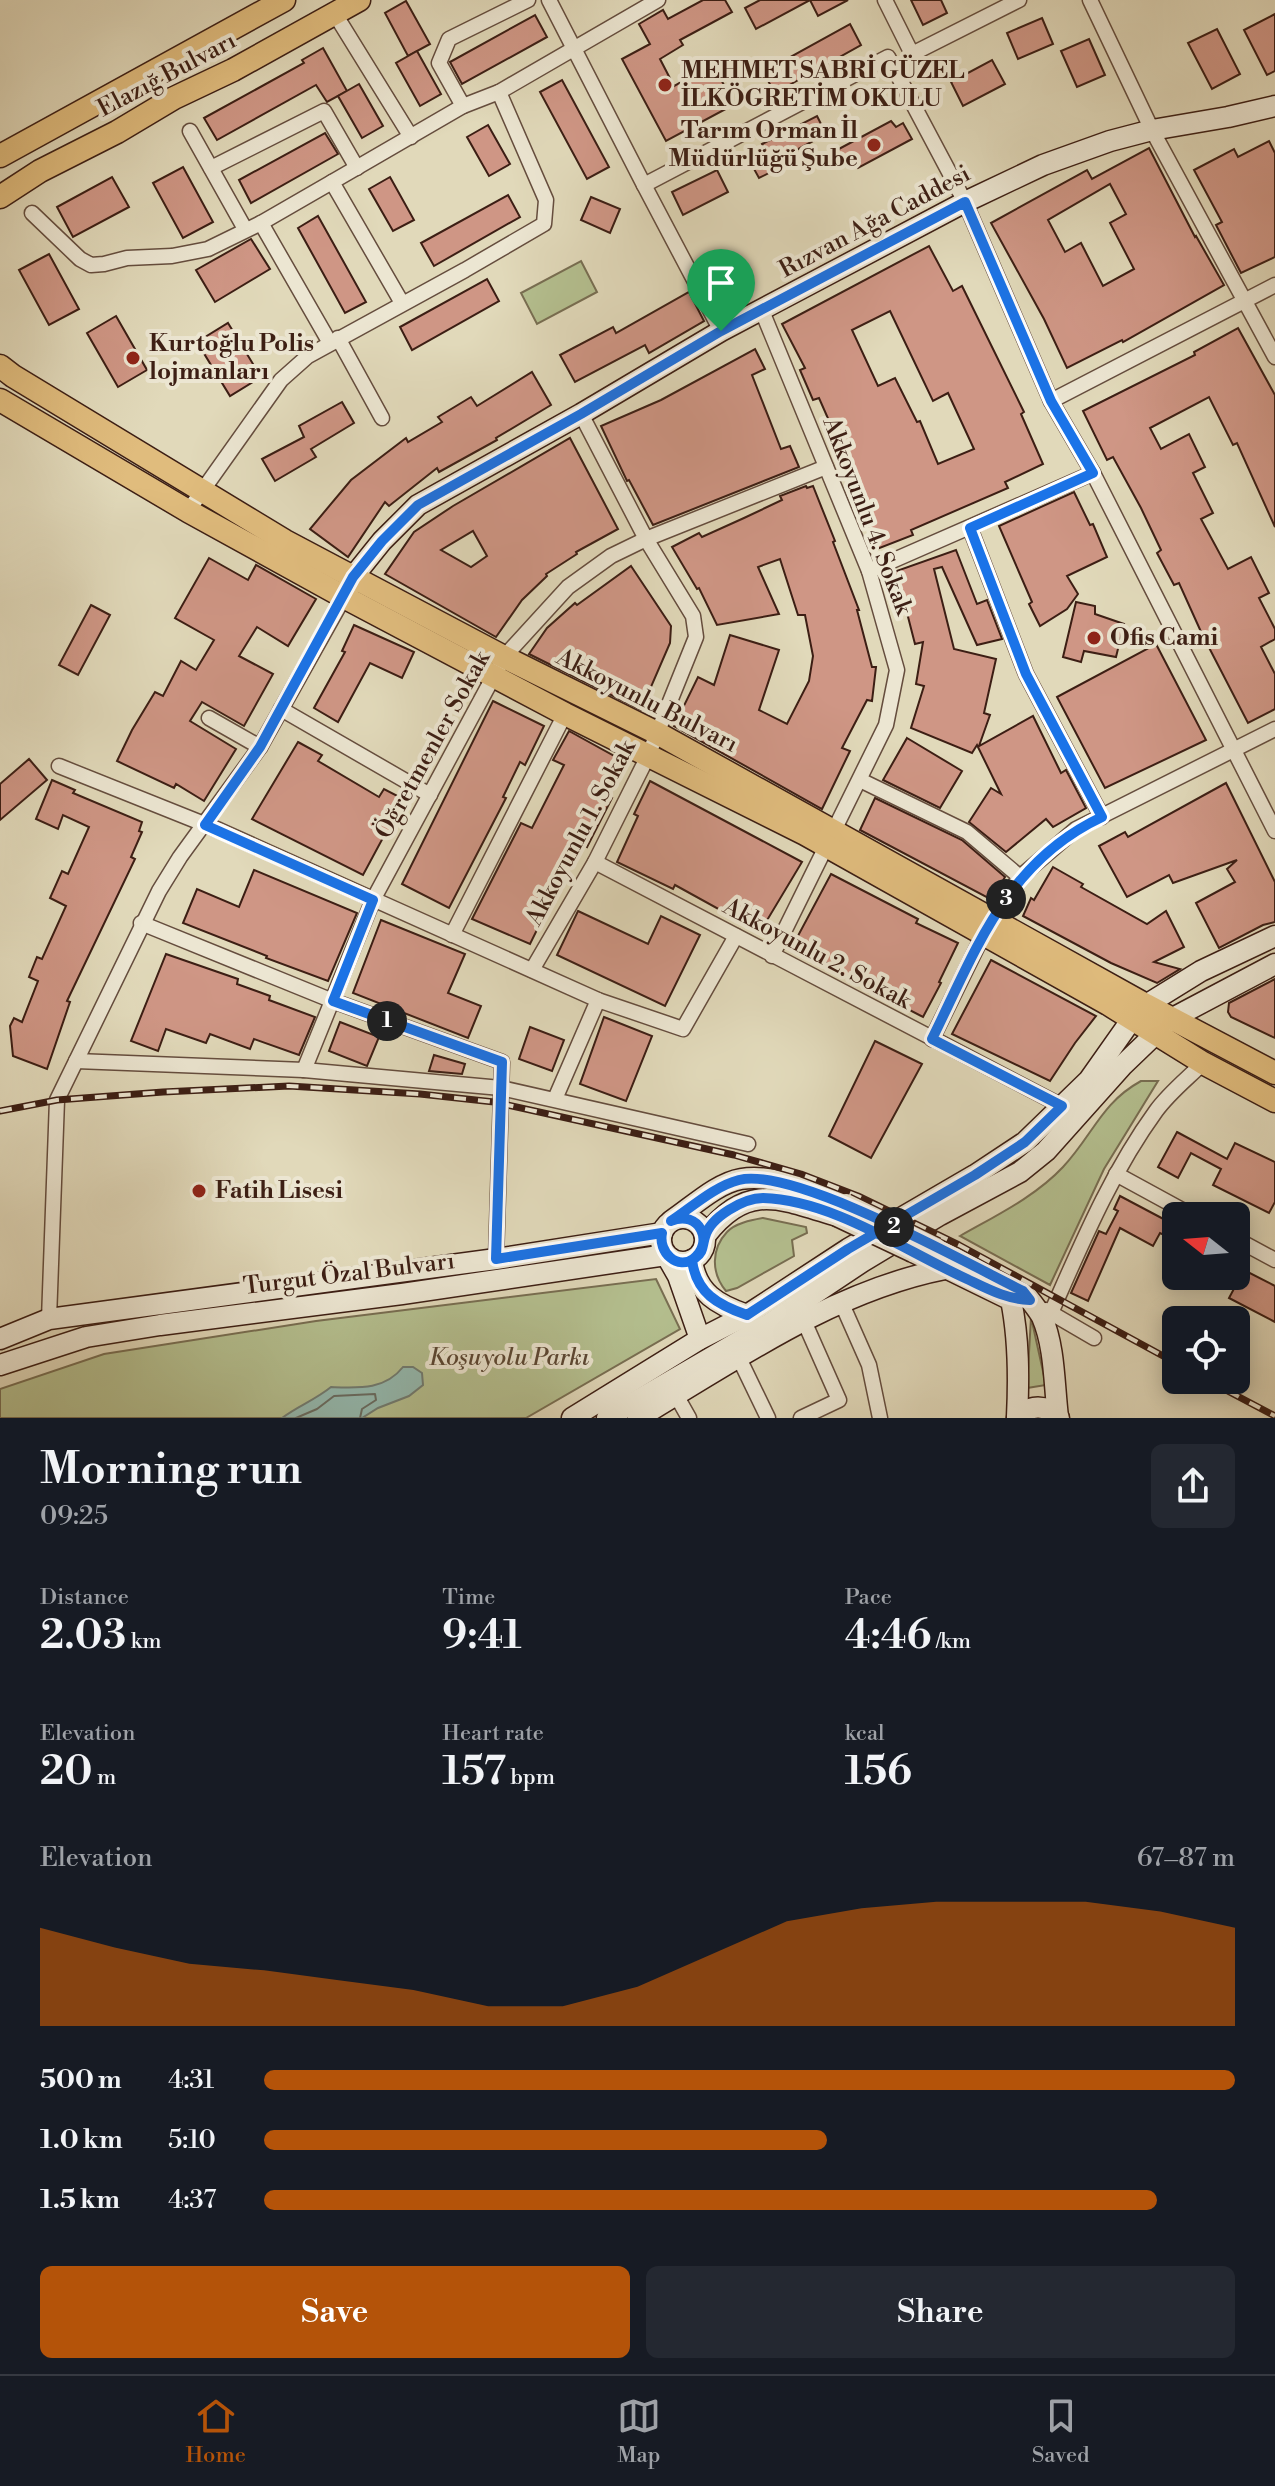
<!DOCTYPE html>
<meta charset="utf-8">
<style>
:root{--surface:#171b24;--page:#242831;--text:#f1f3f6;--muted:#9ea1a6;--line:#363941;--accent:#b45309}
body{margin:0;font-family:"Libre Bodoni",serif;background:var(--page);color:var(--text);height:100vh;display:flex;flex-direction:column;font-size:30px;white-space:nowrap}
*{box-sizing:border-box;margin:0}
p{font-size:26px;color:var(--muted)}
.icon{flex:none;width:44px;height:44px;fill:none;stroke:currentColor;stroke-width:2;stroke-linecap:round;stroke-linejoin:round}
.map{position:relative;height:1418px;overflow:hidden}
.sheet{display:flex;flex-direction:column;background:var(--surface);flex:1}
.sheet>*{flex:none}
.needle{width:52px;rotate:287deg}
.buttons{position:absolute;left:1162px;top:1202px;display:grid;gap:16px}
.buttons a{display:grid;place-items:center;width:88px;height:88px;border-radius:12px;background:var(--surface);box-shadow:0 4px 20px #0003;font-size:40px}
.pin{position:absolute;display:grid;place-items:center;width:68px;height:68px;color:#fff;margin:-82px -34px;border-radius:50% 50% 50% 0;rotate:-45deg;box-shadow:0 0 8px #0007}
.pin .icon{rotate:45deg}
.km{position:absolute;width:40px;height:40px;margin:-20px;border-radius:50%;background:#222;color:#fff;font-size:22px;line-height:40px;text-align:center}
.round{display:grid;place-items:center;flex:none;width:84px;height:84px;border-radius:12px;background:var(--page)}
.overview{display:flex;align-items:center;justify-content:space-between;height:136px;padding:0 40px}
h1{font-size:44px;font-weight:600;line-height:60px}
.metrics{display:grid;grid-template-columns:repeat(3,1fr);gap:12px;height:136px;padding:8px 40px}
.metrics div{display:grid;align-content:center}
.metrics b{font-size:40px;font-weight:600}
.metrics small{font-size:22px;font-weight:400}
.metrics p{font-size:22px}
.chart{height:224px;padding:16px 40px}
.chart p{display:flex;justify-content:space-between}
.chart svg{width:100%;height:144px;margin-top:8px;fill:var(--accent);opacity:.7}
.primary-button{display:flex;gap:16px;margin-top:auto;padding:16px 40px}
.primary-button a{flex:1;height:92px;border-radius:12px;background:var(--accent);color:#fff;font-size:32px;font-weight:600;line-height:92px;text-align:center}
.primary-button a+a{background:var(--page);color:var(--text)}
ul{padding:0 40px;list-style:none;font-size:26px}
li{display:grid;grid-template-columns:128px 96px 1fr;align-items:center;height:60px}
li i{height:20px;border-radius:10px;background:var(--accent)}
.tabs{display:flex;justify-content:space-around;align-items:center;height:112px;border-top:2px solid var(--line);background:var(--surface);font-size:22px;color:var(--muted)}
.tabs a{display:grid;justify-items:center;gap:4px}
.tabs .current{color:var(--accent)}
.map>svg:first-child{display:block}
.green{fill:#b4bf8f;stroke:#786e52;stroke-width:2}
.water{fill:#94bab0;stroke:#717c72;stroke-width:2}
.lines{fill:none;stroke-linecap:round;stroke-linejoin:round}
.shore{stroke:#686c62;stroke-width:2}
.building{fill:#cf9685;stroke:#3c1e14;stroke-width:2;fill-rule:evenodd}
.street-casing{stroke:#654d3e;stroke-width:17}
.secondary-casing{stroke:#3c1e14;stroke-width:23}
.primary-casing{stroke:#3c1e14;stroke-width:25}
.street{stroke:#ece6d2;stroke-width:14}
.secondary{stroke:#ece6d2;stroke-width:20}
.primary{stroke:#e0bc7d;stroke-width:22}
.rail-casing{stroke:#3c1e14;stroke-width:7}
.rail{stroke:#ece6d2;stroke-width:4;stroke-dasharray:12;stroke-linecap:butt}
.secondary-bridge-casing{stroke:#3c1e14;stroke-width:23;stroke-linecap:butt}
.secondary-bridge{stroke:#ece6d2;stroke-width:20}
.route-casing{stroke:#fff;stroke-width:16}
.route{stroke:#1a73e8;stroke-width:10}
.poi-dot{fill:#8f2418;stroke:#ece6d2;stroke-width:3}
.labels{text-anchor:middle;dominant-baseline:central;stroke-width:8;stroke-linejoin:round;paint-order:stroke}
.poi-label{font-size:24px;font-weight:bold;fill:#3c1e14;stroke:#ece6d2;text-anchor:start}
.street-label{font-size:24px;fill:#3c1e14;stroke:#ece6d2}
.park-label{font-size:24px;font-style:italic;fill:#5a4633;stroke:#ece6d2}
</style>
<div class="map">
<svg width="1275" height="1418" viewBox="0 0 1275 1418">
<rect width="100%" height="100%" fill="#e1d9ba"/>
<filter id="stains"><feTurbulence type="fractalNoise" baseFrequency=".0025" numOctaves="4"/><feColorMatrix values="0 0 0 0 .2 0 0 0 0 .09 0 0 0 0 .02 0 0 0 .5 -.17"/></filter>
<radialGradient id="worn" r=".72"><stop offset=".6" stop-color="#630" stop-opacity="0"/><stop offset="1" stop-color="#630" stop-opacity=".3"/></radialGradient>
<g class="green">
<polygon points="581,261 597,292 537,324 521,293"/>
<path d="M1141,1081H1158L1104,1169L1050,1285L960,1236C995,1216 1035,1197 1063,1167C1093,1135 1101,1103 1141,1081Z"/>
<path d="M763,1218L806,1227L807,1233L792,1240L794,1256L737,1288L726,1291C711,1273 711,1249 727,1232C735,1223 752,1220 763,1218Z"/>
<polygon points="656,1279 680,1329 526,1418 0,1418 0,1389 104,1354 316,1321"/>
<polygon points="1031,1317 1046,1385 1027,1388"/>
</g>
<path class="water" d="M403,1367H413L422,1373L423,1385L409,1396L378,1408L362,1418H282C298,1406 315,1400 331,1387C359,1388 385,1390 403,1367Z"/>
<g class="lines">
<polyline class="shore" points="296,1418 317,1409 334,1396 375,1394 376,1400 362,1409 360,1418"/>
</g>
<g class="building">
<polygon points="703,0 725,0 732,12 680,40 683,45 660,59 674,86 712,64 735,104 666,141 622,59 650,44 639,24 663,10 668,19"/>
<polygon points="760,0 848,0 818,16 810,0 756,29 745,8"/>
<polygon points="911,0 941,0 947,13 923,25"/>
<polygon points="406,1 430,44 408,56 385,13"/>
<polygon points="1275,14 1275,71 1267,75 1244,30"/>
<polygon points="535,15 547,37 462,84 450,62"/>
<polygon points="1042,18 1053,44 1018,59 1007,33"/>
<polygon points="850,24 861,45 775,93 763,72"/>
<polygon points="1217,29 1240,74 1212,89 1188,43"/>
<polygon points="1089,39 1105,75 1077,87 1061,51"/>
<polygon points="323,48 347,91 327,102 316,85 217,140 204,118 304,63 302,60"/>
<polygon points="417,51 441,94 420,106 396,63"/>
<polygon points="992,60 1005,84 963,106 951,82"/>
<polygon points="562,80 609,167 587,179 540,92"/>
<polygon points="359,84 383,126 362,138 338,96"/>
<polygon points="817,116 826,134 780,159 783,166 759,178 748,158 765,149 762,144"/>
<polygon points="891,121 896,127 903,123 912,139 858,168 854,161 846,166 837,150"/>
<polygon points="488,125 510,164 489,176 467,137"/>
<polygon points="325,133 338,154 251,203 239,180"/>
<polygon points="1269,141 1275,153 1275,257 1241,273 1216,225 1222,222 1194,170 1234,149 1238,157"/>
<path d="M1149,148L1195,237L1196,236L1224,285L1123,342L1122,340L1067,368L1044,319L991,223L1087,170L1092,179ZM1110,184L1126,214L1110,223L1134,269L1103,286L1081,243L1065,252L1048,220Z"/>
<polygon points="183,167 213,222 183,238 153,183"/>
<polygon points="717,170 728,192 683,215 672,192"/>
<polygon points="112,177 129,207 73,237 57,207"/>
<polygon points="390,177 414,220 393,231 369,189"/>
<polygon points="508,195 520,217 434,266 421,243"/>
<polygon points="591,197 620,209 610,233 581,220"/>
<polygon points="318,216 366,302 345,313 298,228"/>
<polygon points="251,239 270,269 215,302 196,270"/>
<path d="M929,246L953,291L962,286L1024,412L1021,414L1043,464L1005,482L1008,488L911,530L913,535L877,549L857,503L864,500L819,398L813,400L800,370L805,368L782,324ZM890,311L933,401L948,393L974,449L938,464L920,421L917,422L895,378L878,386L852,330Z"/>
<polygon points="49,254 79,309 49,325 19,270"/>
<polygon points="487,279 499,301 412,350 400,327"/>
<polygon points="689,292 704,321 649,353 645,345 575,382 560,355 613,327 616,333"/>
<polygon points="116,316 147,370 118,387 87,333"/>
<polygon points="228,323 261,377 230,396 197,342"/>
<polygon points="1238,328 1275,395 1275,527 1237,443 1233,445 1209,397 1150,428 1161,449 1189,434 1205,467 1193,473 1213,513 1201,519 1228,569 1251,557 1269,593 1259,598 1275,629 1275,639 1261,647 1275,674 1275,709 1248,723 1202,634 1179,583 1174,585 1157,553 1161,550 1141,508 1113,457 1107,460 1083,411 1195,355 1194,352"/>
<polygon points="755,349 765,369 752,375 781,449 790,446 799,467 653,525 629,480 627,481 601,426 661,400"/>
<polygon points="532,372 551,405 496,438 497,440 439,472 437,468 389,506 385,502 348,557 310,529 351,480 406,438 408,442 442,422 438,417 471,397 477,406"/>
<polygon points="342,402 354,423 311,449 316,457 275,481 262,459 304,437 299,426"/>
<path d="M570,438L618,529L576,552L577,554L546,574L547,576L522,600L496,637L385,574L414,532L453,506ZM473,531L487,556L471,567L441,550Z"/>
<polygon points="806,486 807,488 813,486 835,541 833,542 859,610 857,610 872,667 876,667 872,701 867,700 842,748 850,751 822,809 674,726 698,677 714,685 730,635 779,650 759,710 787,724 809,681 813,656 805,615 798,615 780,559 758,567 779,614 717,625 699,588 697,589 672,547 699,533 702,537 744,518 782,500 780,496"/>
<polygon points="1074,492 1090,525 1093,524 1107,557 1067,576 1078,594 1067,609 1040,626 1029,604 1032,602 999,526"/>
<polygon points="956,550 977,604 987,600 1002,639 977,645 942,567 934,569 954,649 996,659 984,713 990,715 979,746 1033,716 1061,773 1066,770 1086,808 1053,827 1046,819 1006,852 969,822 991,788 1001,794 977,745 972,753 911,728 924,686 916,684 923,642 915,644 906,609 902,611 888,574"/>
<polygon points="209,558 248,580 256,565 316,599 288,646 257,627 239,656 273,674 244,726 202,702 190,721 236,749 204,801 176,784 174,788 117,761 132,730 155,692 163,696 181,661 196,670 214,640 175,618"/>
<polygon points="631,566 671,626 670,643 641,710 529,654 547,628 575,603 577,605"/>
<polygon points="1076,602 1095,606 1095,614 1124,624 1116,657 1084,651 1081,662 1063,657"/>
<polygon points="91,605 110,615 78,675 59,665"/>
<polygon points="354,625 414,652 402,678 370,663 338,722 314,708 345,652 342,651"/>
<polygon points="1156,644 1206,740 1105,788 1057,697"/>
<polygon points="493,701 544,726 525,765 520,762 503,797 506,798 449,908 402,884"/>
<polygon points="569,731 625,762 606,796 612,798 587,847 582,844 565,873 530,944 472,919 521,823 532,828 564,765 553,760"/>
<polygon points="907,738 962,771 940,808 883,780"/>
<polygon points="298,742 322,755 318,761 379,797 384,789 409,802 389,837 385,834 363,875 252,819"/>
<polygon points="29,759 47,780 0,820 0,784"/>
<polygon points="52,780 75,790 73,793 142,822 139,831 142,832 131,857 135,859 67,1001 70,1002 47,1069 13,1056 10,1026 14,1018 22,1022 38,981 29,977 37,957 42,959 66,906 50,898 62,871 68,874 89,827 63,815 58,829 36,819"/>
<polygon points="650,781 802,862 760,932 675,885 673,889 617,862 638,816 634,814"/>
<polygon points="1226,783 1275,882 1275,922 1263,925 1219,948 1196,903 1235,882 1227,869 1237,860 1173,883 1169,875 1127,897 1099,846 1125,832 1128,837"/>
<polygon points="875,798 962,840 1005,877 992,900 860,830"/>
<polygon points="1053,867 1083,884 1081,887 1147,924 1166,911 1184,947 1154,962 1180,969 1157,983 1111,963 1023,916 1031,898 1034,900"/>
<polygon points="254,870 357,913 328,981 266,958 267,956 183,923 197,889 239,907"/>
<polygon points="831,874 918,919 916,923 958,943 939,982 941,983 923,1017 838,973 839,969 792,947"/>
<polygon points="578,911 648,944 661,916 700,935 665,1006 557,955"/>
<polygon points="381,920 465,954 448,993 481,1006 468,1038 353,993"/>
<polygon points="166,954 238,979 237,984 270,996 269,1000 315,1017 299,1055 254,1039 250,1049 210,1034 206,1043 166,1029 158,1051 131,1041"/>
<polygon points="991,960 1096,1016 1075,1043 1050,1081 952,1034"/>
<polygon points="1275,979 1275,1038 1231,1017 1228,1012 1229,1003"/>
<polygon points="604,1017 652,1036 626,1101 580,1084"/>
<polygon points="340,1022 379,1037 367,1066 329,1051"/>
<polygon points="530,1027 564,1040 552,1071 519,1059"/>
<polygon points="875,1041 922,1064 871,1158 829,1136"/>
<polygon points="434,1055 465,1064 462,1074 429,1071"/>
<polygon points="1177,1132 1227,1159 1235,1143 1275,1162 1275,1202 1269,1213 1213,1185 1221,1169 1191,1153 1178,1178 1158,1167"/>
<polygon points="1120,1196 1171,1223 1164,1235 1160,1233 1153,1246 1120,1228 1088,1301 1071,1293 1099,1231 1106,1234 1118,1211 1114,1209"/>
<polygon points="1244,1270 1275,1286 1275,1322 1229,1298"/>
</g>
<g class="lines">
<defs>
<g id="street">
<polyline points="549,0 644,185 888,57 965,202 1051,401 1093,473 1275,831"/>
<polyline points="885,0 912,54 1019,0"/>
<polyline points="1090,0 1152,130 1275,357"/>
<polyline points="335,14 411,137"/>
<polyline points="463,106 439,63 449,39 528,0"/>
<polyline points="190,131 245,229"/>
<polyline points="211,168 324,111 357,168"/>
<polyline points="644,185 721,331"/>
<polyline points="32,213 80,259 91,265 104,264 127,258 172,256 208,249 261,223 332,182"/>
<polyline points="261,223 330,343"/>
<polyline points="402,303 332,182 463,106 499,92 658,0"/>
<polyline points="762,311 869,571 897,670 886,725 772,956"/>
<polyline points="338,338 382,418"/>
<polyline points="1051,401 1275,285"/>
<polyline points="188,511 281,380 308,356 465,270 544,224 546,200 499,92"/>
<polyline points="970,528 1026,674 1102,817"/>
<polyline points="869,571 1093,473"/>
<polyline points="281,709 430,795"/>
<polyline points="209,718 260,747"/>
<polyline points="59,766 219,830 598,1000 683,1029 736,936"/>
<polyline points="860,780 967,832 1020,877"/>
<polyline points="595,862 1062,1106"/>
<polyline points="141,923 333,1001 502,1062 496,1259"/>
<polyline points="452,935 565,714"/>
<polyline points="532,970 595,862 648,756 696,637 693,616 646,539 581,414"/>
<polyline points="932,1039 991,919 1020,877 1076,829 1275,729"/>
<polyline points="76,1061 304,1070 501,1088 748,1144"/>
<polyline points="304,1070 373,900 504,657 568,587 611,556 646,539 826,467"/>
<polyline points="555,1099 598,1000"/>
<polyline points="1116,1174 1193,1216"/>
<polyline points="1236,1239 1275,1260"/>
<polyline points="842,1304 869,1365 880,1418"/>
<polyline points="1046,1310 1094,1338"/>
<path d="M1051,1313C1082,1243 1111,1173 1156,1111C1169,1093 1188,1078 1203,1063"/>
<polyline points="49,1319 57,1100 159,891 180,857 260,747 344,597"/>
<polyline points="739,1358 768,1418"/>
<polyline points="676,1395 689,1418"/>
<polyline points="801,1418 839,1400 804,1321"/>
</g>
<g id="secondary">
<polyline points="347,591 353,577 382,541 418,505 581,414 721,331 965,202 1043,165 1110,141 1152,130 1228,117 1275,106"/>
<circle cx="683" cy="1240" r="22"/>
<path d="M671,1221C692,1207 717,1183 741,1179C775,1173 815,1193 846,1204"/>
<path d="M705,1236C748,1182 778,1198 837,1216"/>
<path d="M936,1248L1023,1291C1029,1299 1037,1308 1042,1317C1055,1347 1054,1385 1058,1417"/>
<path d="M913,1252L1011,1300C1019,1339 1019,1377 1017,1417"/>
<path d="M692,1260C696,1293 718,1305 747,1315"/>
<polyline points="0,1339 49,1319 496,1259 662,1233"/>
<polyline points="0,1365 86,1337 160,1325 402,1294 666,1255 678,1276 700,1339"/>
<polyline points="572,1418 700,1339 747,1315 848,1249 975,1175 1025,1142 1089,1080 1132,1019 1146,1005 1201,971 1275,936"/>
<polyline points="607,1418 769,1324 862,1262 940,1215 1020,1172 1046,1151 1122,1066 1171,1019 1275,964"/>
<path d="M638,1418C734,1361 833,1291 945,1269"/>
<path d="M1017,1418C1030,1404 1046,1404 1059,1418"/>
</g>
<g id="primary">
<polyline points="0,156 284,0"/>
<polyline points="0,197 40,171 117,132 174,98 233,70 359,0"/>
<polyline points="0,366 13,376 285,541 504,657 657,733 1146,1005 1275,1073"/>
<polyline points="0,400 188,511 344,597 565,714 805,834 1108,1004 1203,1063 1275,1101"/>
</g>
</defs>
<use href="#street" class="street-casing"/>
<use href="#secondary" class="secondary-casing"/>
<use href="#primary" class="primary-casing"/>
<use href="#street" class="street"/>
<use href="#secondary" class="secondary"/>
<use href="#primary" class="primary"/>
<defs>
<g id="rail">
<polyline points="0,1111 57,1100 163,1092 289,1086 420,1094 494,1102 734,1155 801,1174 858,1196 959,1245 1176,1363"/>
<polyline points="1207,1380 1275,1416"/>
</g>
</defs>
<use href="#rail" class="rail-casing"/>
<use href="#rail" class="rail"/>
<defs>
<g id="secondary-bridge">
<polyline points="846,1204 936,1248"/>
<polyline points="837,1216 913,1252"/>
</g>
</defs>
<use href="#secondary-bridge" class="secondary-bridge-casing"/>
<use href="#secondary-bridge" class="secondary-bridge"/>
</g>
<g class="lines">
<defs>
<path id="route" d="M721,331L581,414L418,505L382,541L353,577L260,747L205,825L373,900L333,1001L502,1062L496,1259L662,1233C658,1252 677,1271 695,1258C704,1252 702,1246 705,1237C710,1217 744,1198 763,1198C833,1200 905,1251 967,1279C988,1289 1006,1299 1030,1300L1023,1291C968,1264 794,1166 739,1180C715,1186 692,1207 671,1221C699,1209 716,1243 692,1260C696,1293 718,1305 747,1315L848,1249L975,1175L1025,1142L1062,1106L932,1039C976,950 1006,862 1102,817L1026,674L970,528L1093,473L1051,401L965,202L721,331"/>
</defs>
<use href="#route" class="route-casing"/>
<use href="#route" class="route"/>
</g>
<g class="poi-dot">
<circle cx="665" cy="85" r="8"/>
<circle cx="874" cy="145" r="8"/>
<circle cx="133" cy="358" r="8"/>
<circle cx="1094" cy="638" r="8"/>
<circle cx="199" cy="1191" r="8"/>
</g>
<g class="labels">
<g class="poi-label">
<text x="681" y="71">MEHMET SABRİ GÜZEL<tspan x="681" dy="28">İLKÖGRETİM OKULU</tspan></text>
<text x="858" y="131" text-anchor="end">Tarım Orman İl<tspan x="858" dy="28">Müdürlüğü Şube</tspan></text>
<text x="149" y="344">Kurtoğlu Polis<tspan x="149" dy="28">lojmanları</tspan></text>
<text x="1110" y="638">Ofis Cami</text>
<text x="215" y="1191">Fatih Lisesi</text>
</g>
<g class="street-label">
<text transform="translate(167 75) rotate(-28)">Elazığ Bulvarı</text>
<text transform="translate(875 222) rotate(-28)">Rızvan Ağa Caddesi</text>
<text transform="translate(867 516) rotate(69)">Akkoyunlu 4. Sokak</text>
<text transform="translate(647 701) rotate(27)">Akkoyunlu Bulvarı</text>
<text transform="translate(433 745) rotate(-61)">Öğretmenler Sokak</text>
<text transform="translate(581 833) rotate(-62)">Akkoyunlu 1. Sokak</text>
<text transform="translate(817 954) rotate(28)">Akkoyunlu 2. Sokak</text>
<text transform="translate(349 1274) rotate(-7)">Turgut Özal Bulvarı</text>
</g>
<g class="park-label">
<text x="509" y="1358">Koşuyolu Parkı</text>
</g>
</g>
<rect width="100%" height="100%" filter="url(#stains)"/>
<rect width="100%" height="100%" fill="url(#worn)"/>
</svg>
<div class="buttons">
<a><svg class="needle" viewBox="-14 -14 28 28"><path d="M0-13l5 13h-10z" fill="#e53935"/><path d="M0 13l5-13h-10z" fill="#9ea1a6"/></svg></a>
<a><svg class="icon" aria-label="locate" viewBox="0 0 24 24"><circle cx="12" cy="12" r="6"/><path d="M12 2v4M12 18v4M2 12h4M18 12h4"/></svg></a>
</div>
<div class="pin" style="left:721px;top:331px;background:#1e9e55"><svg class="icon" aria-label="arrive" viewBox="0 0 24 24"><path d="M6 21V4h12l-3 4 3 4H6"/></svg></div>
<b class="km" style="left:387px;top:1021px">1</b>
<b class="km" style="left:894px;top:1227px">2</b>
<b class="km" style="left:1006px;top:899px">3</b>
</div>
<section class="sheet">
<div class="overview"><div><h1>Morning run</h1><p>09:25</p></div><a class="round"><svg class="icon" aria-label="share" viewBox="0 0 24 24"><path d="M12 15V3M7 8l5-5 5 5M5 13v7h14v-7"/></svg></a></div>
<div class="metrics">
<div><p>Distance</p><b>2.03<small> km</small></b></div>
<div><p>Time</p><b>9:41</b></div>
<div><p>Pace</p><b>4:46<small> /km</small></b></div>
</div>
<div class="metrics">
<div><p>Elevation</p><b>20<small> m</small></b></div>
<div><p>Heart rate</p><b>157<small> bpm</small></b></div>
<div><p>kcal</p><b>156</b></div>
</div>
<div class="chart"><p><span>Elevation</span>67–87 m</p>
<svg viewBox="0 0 160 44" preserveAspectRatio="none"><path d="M0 44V14L10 20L20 25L30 27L40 30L50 33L60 38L70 38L80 32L90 22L100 12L110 8L120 6L130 6L140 6L150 9L160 14V44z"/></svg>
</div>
<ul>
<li><b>500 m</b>4:31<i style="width:100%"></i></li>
<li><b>1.0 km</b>5:10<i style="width:58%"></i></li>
<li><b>1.5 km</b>4:37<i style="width:92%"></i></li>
</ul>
<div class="primary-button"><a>Save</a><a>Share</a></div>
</section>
<nav class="tabs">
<a class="current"><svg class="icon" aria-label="home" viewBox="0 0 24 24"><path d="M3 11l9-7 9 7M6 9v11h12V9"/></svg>Home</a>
<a><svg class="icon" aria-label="map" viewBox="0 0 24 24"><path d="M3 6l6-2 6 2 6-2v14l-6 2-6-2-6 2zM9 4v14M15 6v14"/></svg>Map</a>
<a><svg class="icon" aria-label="saved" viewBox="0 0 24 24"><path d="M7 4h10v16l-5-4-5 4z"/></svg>Saved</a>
</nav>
